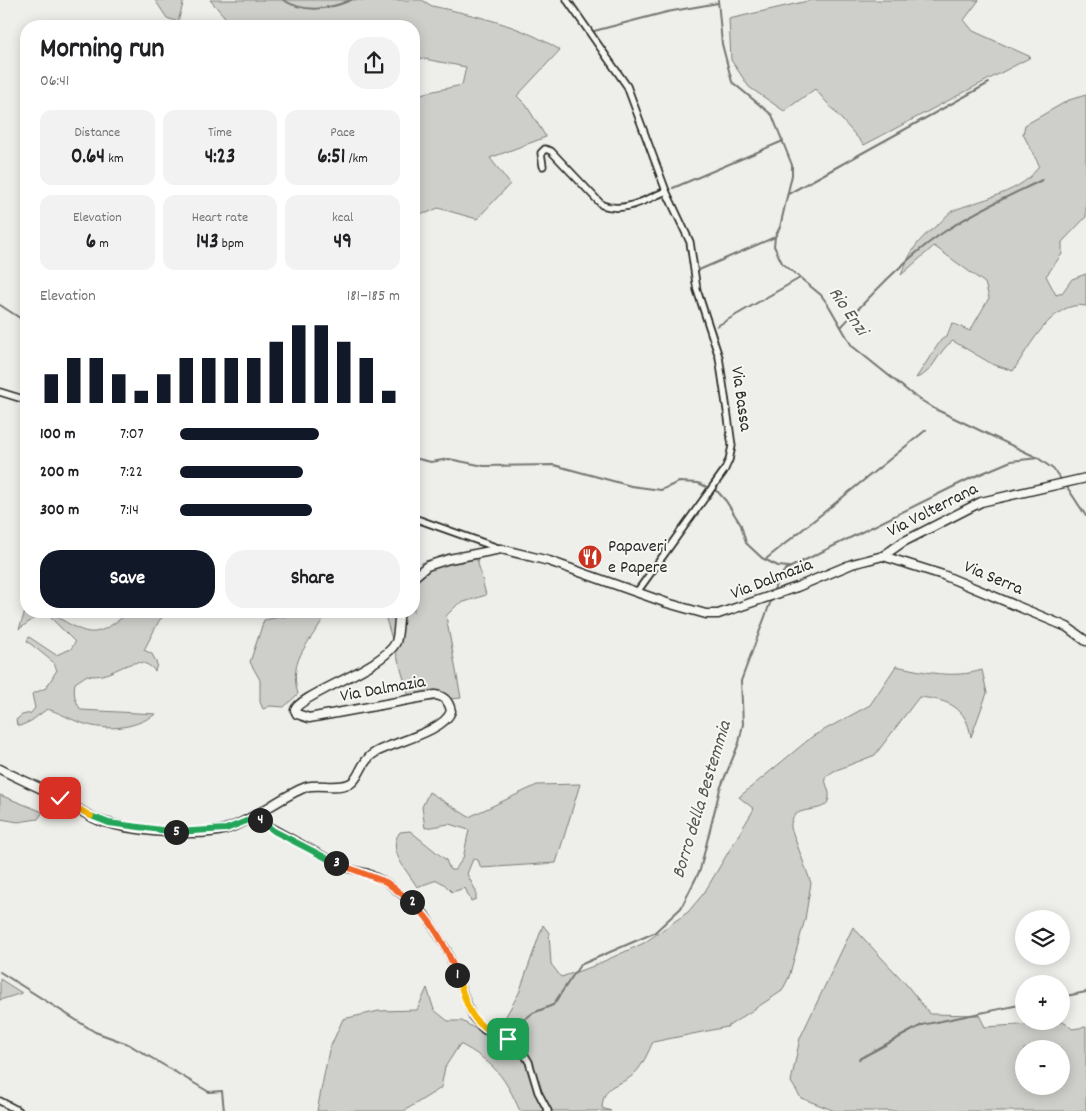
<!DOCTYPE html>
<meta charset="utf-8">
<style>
:root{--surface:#fff;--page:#f2f2f2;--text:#202124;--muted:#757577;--accent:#111827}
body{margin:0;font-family:Dekko,sans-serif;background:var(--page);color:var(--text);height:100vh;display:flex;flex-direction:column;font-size:19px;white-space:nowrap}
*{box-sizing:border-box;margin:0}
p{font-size:16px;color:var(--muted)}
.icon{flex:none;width:28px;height:28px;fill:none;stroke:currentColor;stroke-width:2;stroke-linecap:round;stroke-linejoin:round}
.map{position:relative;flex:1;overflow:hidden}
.details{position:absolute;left:20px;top:20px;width:400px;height:598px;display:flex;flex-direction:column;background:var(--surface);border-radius:20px;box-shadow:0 2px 12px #0003}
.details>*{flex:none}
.fabs{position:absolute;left:1015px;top:910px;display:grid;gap:10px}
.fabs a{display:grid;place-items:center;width:55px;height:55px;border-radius:50%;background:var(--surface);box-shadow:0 2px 12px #0003;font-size:25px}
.pin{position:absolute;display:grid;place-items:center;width:42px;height:42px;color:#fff;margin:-21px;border-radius:10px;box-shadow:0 2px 8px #0006}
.km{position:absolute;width:25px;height:25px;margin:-12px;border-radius:50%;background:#222;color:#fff;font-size:14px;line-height:25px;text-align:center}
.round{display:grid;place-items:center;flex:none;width:52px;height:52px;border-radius:20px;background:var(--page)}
.headline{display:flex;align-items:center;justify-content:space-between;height:85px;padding:0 20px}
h1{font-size:28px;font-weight:800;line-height:38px}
.stats{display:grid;grid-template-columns:repeat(3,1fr);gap:8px;height:85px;padding:5px 20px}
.stats div{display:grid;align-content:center;border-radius:12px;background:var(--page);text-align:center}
.stats b{font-size:21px;font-weight:800}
.stats small{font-size:14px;font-weight:400}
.stats p{font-size:14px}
.chart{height:140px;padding:10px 20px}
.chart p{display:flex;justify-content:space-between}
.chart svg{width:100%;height:90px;margin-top:5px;stroke:var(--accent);stroke-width:6}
.action{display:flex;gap:10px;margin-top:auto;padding:10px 20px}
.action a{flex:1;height:58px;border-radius:20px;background:var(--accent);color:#fff;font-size:20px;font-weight:800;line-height:58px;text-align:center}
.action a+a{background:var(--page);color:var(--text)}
ul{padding:0 20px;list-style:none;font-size:16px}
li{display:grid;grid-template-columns:80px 60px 1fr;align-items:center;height:38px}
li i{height:12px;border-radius:6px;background:var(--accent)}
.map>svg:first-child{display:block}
.green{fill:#cececa;stroke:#7c7c7a;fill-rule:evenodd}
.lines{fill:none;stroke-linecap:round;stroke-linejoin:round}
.stream{stroke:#757573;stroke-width:2}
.street-casing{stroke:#2b2b2b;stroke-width:9}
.secondary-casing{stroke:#2b2b2b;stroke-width:11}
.street{stroke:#f6f6f2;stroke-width:5.5}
.secondary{stroke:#f6f6f2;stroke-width:8}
.split-1-casing{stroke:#fff;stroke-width:10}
.split-2-casing{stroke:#fff;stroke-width:10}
.split-3-casing{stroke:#fff;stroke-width:10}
.split-4-casing{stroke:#fff;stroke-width:10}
.split-5-casing{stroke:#fff;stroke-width:10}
.split-6-casing{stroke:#fff;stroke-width:10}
.split-7-casing{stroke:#fff;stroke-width:10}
.split-1{stroke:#f5b400;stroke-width:6}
.split-2{stroke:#f0652b;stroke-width:6}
.split-3{stroke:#f0652b;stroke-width:6}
.split-4{stroke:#22a559;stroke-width:6}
.split-5{stroke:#22a559;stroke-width:6}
.split-6{stroke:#22a559;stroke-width:6}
.split-7{stroke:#f5b400;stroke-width:6}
.labels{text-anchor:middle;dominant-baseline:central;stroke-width:4;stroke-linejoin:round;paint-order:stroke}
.street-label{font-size:18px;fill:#2b2b2b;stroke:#f6f6f2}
.poi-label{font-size:18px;fill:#2b2b2b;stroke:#f6f6f2;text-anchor:start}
.water-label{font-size:19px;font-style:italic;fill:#565655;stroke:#f6f6f2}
</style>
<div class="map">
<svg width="1086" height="1111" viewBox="0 0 1086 1111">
<rect width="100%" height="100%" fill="#eeeeea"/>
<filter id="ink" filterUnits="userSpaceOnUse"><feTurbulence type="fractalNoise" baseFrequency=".02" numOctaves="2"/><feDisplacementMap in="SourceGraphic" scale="10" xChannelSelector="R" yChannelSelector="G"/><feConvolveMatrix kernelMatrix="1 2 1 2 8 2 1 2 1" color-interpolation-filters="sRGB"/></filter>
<g filter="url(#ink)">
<g class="green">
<polygon points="155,0 184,0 178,22 167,18"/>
<path d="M210,0H422L432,6C478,16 520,25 560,50L517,96L526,105L546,137L490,158L510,184L477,219L438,208L427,213H414V91L420,94L462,85L466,67L414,57V26H233Z"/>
<polygon points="812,0 979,0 964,20 973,31 1031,57 864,145 815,89 784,111 749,87 731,60 729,19"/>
<path d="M1086,95V217L1062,242V254L1046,276L1056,295L1062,293L1072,279L1086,274V306C1053,299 1028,349 1013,371L992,364L953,341C937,350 935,373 916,378L941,340L947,336L952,323L970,331L989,298L985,283L934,246L901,275C910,253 916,241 935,227C941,223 945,216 952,211C978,200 1026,192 1039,165L1023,134L1025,125L1069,100Z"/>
<polygon points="477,559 486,595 458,604 446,616 461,698 411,703 386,619 387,611 414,611 414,571"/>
<polygon points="26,609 26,611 45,611 19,629"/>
<path d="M131,611H168L159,621L144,650L152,654L157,664L155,671C135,647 113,682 87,675L75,683C73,694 75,701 81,710L156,714C131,730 104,732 76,721C66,717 58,712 47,709L31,721L20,726L17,725L16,720L22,715L31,713L35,708L32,694L46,688L57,670L53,662L27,641L29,637L56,655L71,649L75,642L51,618L54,615C92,638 94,639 131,611Z"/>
<path d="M294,611H327C313,642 287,656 298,694L284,707L270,706L263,709L260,702V680L250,662L264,620L292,615Z"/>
<path d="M896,666C924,672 953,679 982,670L987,693L971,737C966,706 948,700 919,697L875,755L834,771L825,777C825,784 830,791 829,797C828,818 789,800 791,828L811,883L805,919L789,977L782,991L727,1027L653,1042C648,1052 643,1065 635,1073C621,1088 604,1080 602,1108L611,1111H520C505,1077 494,1062 460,1044L445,1067L441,1088L404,1111H317L329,1050L343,1019L379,1011L417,1010L427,988L434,1010L448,1021H462L493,1039L519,993L543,925L549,933L551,964L561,977L591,967L644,943L688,912L704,893L754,809L739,797L813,736L870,705Z"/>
<path d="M580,784L556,863L481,868L478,860L473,859L467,874L476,891V899L471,901L465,888L452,892L444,884L437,880L417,887C407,870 386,850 400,832L410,831L446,860L450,870H455L463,858L469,830L449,824L425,828L422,807L429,792L469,817L537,785Z"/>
<polygon points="0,795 43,812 38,819 18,822 1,819 0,824"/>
<path d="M853,927L905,983L930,1014L979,1015L985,1027L1065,1022L1072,1029L1086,1027V1111H835L801,1098L791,1082L800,1038ZM1024,1049H1061V1086H1024Z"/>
<polygon points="0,979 22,993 0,1000"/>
</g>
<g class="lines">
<g class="stream">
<path d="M283,0C305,13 327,10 351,0"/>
<polyline points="718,0 722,44 732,82 772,115 792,165 792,175 780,227 775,237 774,246 782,263 821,295 829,306 852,346 913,395 935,409 1038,458 1053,469 1061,479"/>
<polyline points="594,31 667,12 718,3"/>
<polyline points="673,188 783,141"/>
<polyline points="788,194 989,83"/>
<polyline points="699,270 775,237"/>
<polyline points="0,305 26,322"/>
<polyline points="717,326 800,278"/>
<path d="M842,326C875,291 909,254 950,228C979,209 1011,195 1042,180"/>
<polyline points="414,458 431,462 449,459 484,466 554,465 631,486 661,490 679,482 698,483 718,492 726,501 741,525 746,543 762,558 778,566 789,567"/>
<polyline points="1067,487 1086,516"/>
<polyline points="766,559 926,430"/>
<polyline points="773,593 777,581 785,570 971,478 1011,461 1038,458"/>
<polyline points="0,972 95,1032 128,1044 209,1092 222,1091 224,1111"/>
<polyline points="1061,997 1086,992"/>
<polyline points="518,1024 533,1013 553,1005 580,965 654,933 681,908 700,870 720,789 739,743 743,724 741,681 772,598"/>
<polyline points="859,1059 922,1025 1024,1004"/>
</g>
<defs>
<g id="street">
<polyline points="567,0 627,86 666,191 690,242 697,290 719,357 728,417 732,446 729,460 724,471 637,592"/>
<path d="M543,166L541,153L545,149L551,151L602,205C625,213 645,200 666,191"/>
<polyline points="0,392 26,400"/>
<polyline points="414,518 501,549"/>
<polyline points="254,818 346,868 368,873 386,882 425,914 447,950 473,1018 484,1030 508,1039 523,1052 529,1062 538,1092 548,1111"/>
<polyline points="0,1101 19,1111"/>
</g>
<g id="secondary">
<polyline points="883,556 943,575 1067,627 1086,641"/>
<polyline points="414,577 427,566 449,559 501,549 549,561 667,603 706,614 718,614 797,587 852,564 883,556 903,542 981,502 1086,478"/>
<path d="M0,769C19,779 39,787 58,797C72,804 84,814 98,820C127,830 199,839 229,828C257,818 280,797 306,787C320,783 337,790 351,783C360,778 361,760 376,752C395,742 445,731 451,711C449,702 445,696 435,695L309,718L297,714L295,710C299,695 384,668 396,642C399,632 398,621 400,611"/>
</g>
</defs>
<use href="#street" class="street-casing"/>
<use href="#secondary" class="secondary-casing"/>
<use href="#street" class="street"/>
<use href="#secondary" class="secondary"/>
</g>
</g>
<g class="lines" filter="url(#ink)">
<defs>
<path id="split-1" d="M457,975C470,1012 469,1025 508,1039"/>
<path id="split-2" d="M412,902C434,922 447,948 457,975"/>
<polyline id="split-3" points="336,863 386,882 412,902"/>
<polyline id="split-4" points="260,820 274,831 336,863"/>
<polyline id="split-5" points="176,832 226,829 254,818 260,820"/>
<polyline id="split-6" points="91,816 109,823 176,832"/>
<polyline id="split-7" points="60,798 91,816"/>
</defs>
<use href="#split-1" class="split-1-casing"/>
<use href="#split-2" class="split-2-casing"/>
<use href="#split-3" class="split-3-casing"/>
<use href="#split-4" class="split-4-casing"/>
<use href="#split-5" class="split-5-casing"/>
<use href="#split-6" class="split-6-casing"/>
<use href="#split-7" class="split-7-casing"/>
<use href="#split-1" class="split-1"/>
<use href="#split-2" class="split-2"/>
<use href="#split-3" class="split-3"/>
<use href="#split-4" class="split-4"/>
<use href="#split-5" class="split-5"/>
<use href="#split-6" class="split-6"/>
<use href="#split-7" class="split-7"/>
</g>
<defs>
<symbol id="restaurant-disc" viewBox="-11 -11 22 22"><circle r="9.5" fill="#c8321e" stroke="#f6f6f2"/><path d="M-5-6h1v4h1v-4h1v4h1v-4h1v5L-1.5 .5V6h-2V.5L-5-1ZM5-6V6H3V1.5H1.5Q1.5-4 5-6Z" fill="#fff"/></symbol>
</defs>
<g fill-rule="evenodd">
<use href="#restaurant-disc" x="576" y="543" width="28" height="28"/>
</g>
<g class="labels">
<g class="street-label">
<text transform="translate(740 399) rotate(82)">Via Bassa</text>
<text transform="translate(933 511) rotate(-27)">Via Volterrana</text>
<text transform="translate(993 579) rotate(23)">Via Serra</text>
<text transform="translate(772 580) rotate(-21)">Via Dalmazia</text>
<text transform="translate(383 690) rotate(-10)">Via Dalmazia</text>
</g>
<g class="poi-label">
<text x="608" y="547">Papaveri<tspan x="608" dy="21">e Papere</tspan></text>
</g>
<g class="water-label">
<text transform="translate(847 312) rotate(55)">Rio Enzi</text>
<text transform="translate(703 800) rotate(-73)">Borro della Bestemmia</text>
</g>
</g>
</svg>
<div class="fabs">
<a><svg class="icon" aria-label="layers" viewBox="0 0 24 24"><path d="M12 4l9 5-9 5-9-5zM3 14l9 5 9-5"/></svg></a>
<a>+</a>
<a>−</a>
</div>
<div class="pin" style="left:508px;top:1039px;background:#1e9e55"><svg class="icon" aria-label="arrive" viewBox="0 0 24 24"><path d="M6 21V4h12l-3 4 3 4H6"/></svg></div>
<div class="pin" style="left:60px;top:798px;background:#d93025"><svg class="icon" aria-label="check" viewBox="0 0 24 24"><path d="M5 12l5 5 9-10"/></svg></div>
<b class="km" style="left:457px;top:975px">1</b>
<b class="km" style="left:412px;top:902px">2</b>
<b class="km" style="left:336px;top:863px">3</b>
<b class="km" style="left:260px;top:820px">4</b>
<b class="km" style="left:176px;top:832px">5</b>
<section class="details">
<div class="headline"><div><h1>Morning run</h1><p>06:41</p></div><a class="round"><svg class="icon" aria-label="share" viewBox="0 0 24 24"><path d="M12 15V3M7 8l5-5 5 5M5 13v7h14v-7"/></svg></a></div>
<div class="stats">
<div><p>Distance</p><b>0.64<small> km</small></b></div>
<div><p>Time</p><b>4:23</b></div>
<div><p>Pace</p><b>6:51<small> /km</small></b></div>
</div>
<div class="stats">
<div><p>Elevation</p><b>6<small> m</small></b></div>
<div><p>Heart rate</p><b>143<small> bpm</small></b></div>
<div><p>kcal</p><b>49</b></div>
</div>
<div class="chart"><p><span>Elevation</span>181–185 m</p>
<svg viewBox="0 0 160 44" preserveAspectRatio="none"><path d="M5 44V30M15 44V22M25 44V22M35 44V30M45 44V38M55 44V30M65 44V22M75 44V22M85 44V22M95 44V22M105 44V14M115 44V6M125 44V6M135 44V14M145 44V22M155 44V38"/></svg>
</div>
<ul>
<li><b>100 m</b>7:07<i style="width:63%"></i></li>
<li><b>200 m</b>7:22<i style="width:56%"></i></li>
<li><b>300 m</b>7:14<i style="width:60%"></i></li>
</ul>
<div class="action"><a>Save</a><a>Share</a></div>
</section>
</div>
